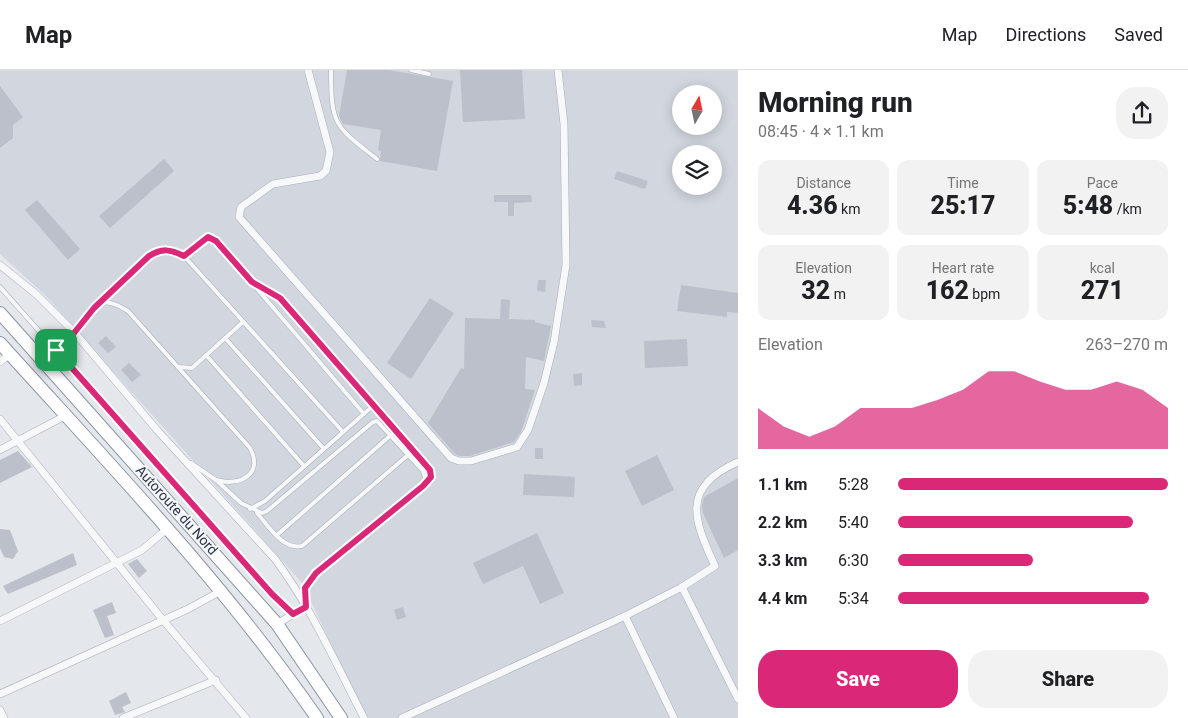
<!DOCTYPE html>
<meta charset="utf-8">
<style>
:root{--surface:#fff;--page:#f2f2f2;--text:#202124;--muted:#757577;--line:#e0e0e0;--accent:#db2777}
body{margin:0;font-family:Roboto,sans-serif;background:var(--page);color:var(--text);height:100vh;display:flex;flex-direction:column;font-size:19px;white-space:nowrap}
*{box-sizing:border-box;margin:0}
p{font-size:16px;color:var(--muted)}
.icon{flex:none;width:28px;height:28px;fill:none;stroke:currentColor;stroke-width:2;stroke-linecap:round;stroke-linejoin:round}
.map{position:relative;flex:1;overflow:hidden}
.sheet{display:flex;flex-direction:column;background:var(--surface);width:450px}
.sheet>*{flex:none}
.needle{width:32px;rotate:9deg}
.fabs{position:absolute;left:672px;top:15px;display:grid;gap:10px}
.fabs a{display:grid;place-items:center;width:50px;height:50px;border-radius:50%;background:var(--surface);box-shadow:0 2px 12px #0003;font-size:25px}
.pin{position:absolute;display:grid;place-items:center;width:42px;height:42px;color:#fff;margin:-21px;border-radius:10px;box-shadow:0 2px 8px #0006}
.round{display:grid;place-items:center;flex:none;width:52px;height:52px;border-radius:20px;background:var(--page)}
.head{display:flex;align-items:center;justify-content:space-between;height:85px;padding:0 20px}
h1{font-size:28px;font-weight:800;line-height:38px}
.figures{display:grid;grid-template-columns:repeat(3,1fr);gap:8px;height:85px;padding:5px 20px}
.figures div{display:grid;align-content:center;border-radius:12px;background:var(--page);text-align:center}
.figures b{font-size:25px;font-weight:800}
.figures small{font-size:14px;font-weight:400}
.figures p{font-size:14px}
.chart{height:140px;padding:10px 20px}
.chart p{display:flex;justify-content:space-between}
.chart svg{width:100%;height:90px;margin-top:5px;fill:var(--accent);opacity:.7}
.cta{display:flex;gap:10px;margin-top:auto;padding:10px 20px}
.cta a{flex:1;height:58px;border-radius:20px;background:var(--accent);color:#fff;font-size:20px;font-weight:800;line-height:58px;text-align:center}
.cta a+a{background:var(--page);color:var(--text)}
ul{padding:0 20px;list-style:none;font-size:16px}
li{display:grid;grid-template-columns:80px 60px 1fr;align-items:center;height:38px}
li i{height:12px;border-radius:6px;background:var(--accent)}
header{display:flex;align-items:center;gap:30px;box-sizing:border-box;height:70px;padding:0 25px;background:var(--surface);border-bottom:1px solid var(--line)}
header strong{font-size:24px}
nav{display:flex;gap:28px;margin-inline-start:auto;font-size:18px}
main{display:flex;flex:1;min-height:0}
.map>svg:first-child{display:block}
.built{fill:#d2d6de;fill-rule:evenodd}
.building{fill:#bbc0ca}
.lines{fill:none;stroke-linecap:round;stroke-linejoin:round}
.service-casing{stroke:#a9aeb7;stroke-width:5}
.minor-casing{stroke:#a9aeb7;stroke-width:8}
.motorway-casing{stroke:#8b94a3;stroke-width:14}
.service{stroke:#f7f8fa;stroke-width:4}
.minor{stroke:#f7f8fa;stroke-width:7}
.motorway{stroke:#fff;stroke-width:12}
.route-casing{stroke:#fff;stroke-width:10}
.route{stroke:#db2777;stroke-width:6}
.labels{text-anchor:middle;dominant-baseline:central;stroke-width:4;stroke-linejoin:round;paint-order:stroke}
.street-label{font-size:14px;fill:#2b3445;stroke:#f4f6f9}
</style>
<header>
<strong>Map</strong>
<nav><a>Map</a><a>Directions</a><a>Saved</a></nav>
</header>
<main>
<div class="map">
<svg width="738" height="648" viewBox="0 0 738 648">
<rect width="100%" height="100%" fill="#e4e7ec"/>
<path class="built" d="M0,0H738V648H365L303,514L45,225L0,184ZM681,24H714V56H681ZM681,84H714V116H681Z"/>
<g class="building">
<polygon points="347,0 389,0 453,11 437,101 380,91 381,81 378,80 381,60 343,54 339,46"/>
<polygon points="460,0 522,0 525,49 463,52"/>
<polygon points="0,16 23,47 13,55 13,68 0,78"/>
<polygon points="164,89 174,101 110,158 99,146"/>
<polygon points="617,101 648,111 645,119 614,109"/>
<polygon points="494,125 531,125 532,132 514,133 514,146 508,146 508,132 494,132"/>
<polygon points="37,130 80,179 68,190 25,140"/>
<polygon points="538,210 546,210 545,222 537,221"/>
<polygon points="681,215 738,223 738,243 727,242 727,247 677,241"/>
<polygon points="430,228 454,243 411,309 387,293"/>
<polygon points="501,229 510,230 509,249 535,250 535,252 551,256 544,291 526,287 525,319 535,320 521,362 514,372 470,386 460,386 455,384 428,353 461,298 464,299 465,248 500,249"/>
<polygon points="591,250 604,251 606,258 592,257"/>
<polygon points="106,266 116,277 108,283 98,273"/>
<polygon points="687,269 688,296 645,298 644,271"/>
<polygon points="129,293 141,305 132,312 121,300"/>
<polygon points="582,303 582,315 574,316 573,304"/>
<rect x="535" y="378" width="8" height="11"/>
<polygon points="18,381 32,397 0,413 0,390"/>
<polygon points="657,385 674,420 642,436 625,401"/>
<polygon points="524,404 575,407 574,427 523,425"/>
<polygon points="738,408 738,480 724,488 703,443 702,436 704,427"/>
<polygon points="0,459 10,460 18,481 13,489 4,487 0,478"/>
<polygon points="537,463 564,523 540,534 523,496 483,514 473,493"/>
<polygon points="73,483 77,495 8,524 3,516"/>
<polygon points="137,489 147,501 139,508 128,494"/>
<polygon points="112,532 116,543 107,546 114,565 105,568 93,540"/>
<polygon points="403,537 406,547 397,550 394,540"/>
<polygon points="126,622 131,633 122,637 125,642 115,645 109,631"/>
</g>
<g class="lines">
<defs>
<g id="service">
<path d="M331,0C331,56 335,56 377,89"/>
<polyline points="411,0 429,4"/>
<polyline points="184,186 208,167 213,168 252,212 280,228 430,400 429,411 423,417 317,503 305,518 305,532"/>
<polyline points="253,214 364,344"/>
<polyline points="0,217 272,524 293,544"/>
<path d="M100,234L149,186C162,178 170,179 184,186L343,362"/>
<polyline points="225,268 324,379"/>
<path d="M56,280C66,271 75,262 84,252C100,233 102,225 128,241L250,378C264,404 240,417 216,410"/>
<polyline points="206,285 304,396"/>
<polyline points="178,297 192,298 243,252"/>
<polyline points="191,393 216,410 241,433 262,443 267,441 373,352 377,351 423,401 425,408 423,417"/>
<polyline points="250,439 265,431 375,334"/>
<path d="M257,443C268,455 282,480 302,476L408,385"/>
<polyline points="277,465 391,365"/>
</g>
<g id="minor">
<polyline points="308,0 330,82 326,101 320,106 273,114 241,137 239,147 451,388 459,391 471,391 517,377 528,360 544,313 554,272 566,195 564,54 558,0"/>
<path d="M0,195L36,224L75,263L157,360L275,489C311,537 336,594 364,648"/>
<polyline points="0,292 10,284"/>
<polyline points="0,349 163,550 246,648"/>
<polyline points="0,380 65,346"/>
<polyline points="682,517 738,629"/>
<polyline points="625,546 674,648"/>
<polyline points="0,551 142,480 167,459"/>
<polyline points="277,554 305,537"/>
<polyline points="0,624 188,539 221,521"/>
<polyline points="0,640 4,648"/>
<polyline points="123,648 216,610"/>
<path d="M402,648L625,546L682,517L715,496C693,449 681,417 738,392"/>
</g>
<g id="motorway">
<polyline points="0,243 277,554 341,648"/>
<path d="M0,273C110,395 224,513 317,648"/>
</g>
</defs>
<use href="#service" class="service-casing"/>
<use href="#minor" class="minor-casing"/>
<use href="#motorway" class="motorway-casing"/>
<use href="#service" class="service"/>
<use href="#minor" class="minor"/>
<use href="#motorway" class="motorway"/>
</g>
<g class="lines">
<defs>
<path id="route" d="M208,167L216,171L252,212L280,228L430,400L431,407L423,416L316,503L305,518L306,537L293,544L272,524L56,280L74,263L94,238L149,186C162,178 170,179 184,186Z"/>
</defs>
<use href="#route" class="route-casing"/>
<use href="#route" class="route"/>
</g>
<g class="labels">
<g class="street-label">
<text transform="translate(177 440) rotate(48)">Autoroute du Nord</text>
</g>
</g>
</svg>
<div class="fabs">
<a><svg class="needle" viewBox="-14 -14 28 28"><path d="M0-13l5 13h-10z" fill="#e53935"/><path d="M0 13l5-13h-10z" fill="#757577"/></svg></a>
<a><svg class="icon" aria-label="layers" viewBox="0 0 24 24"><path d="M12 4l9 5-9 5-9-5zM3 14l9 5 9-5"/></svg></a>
</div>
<div class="pin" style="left:56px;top:280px;background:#1e9e55"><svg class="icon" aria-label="arrive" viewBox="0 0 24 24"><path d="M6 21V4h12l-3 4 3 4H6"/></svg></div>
</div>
<section class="sheet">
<div class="head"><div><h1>Morning run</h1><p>08:45 · 4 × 1.1 km</p></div><a class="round"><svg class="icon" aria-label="share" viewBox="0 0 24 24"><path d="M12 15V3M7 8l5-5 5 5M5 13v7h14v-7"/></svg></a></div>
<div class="figures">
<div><p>Distance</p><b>4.36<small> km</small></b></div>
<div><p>Time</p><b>25:17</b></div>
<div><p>Pace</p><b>5:48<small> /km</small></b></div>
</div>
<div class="figures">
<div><p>Elevation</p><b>32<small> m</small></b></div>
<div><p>Heart rate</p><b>162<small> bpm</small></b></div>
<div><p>kcal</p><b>271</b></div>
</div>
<div class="chart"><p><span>Elevation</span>263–270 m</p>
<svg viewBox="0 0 160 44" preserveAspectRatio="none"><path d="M0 44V24L10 33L20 38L30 33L40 24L50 24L60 24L70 20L80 15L90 6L100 6L110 11L120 15L130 15L140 11L150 15L160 24V44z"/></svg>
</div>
<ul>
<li><b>1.1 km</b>5:28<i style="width:100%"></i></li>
<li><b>2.2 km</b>5:40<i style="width:87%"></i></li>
<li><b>3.3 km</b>6:30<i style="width:50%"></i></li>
<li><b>4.4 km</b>5:34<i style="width:93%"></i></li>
</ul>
<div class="cta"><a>Save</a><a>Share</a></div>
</section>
</main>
